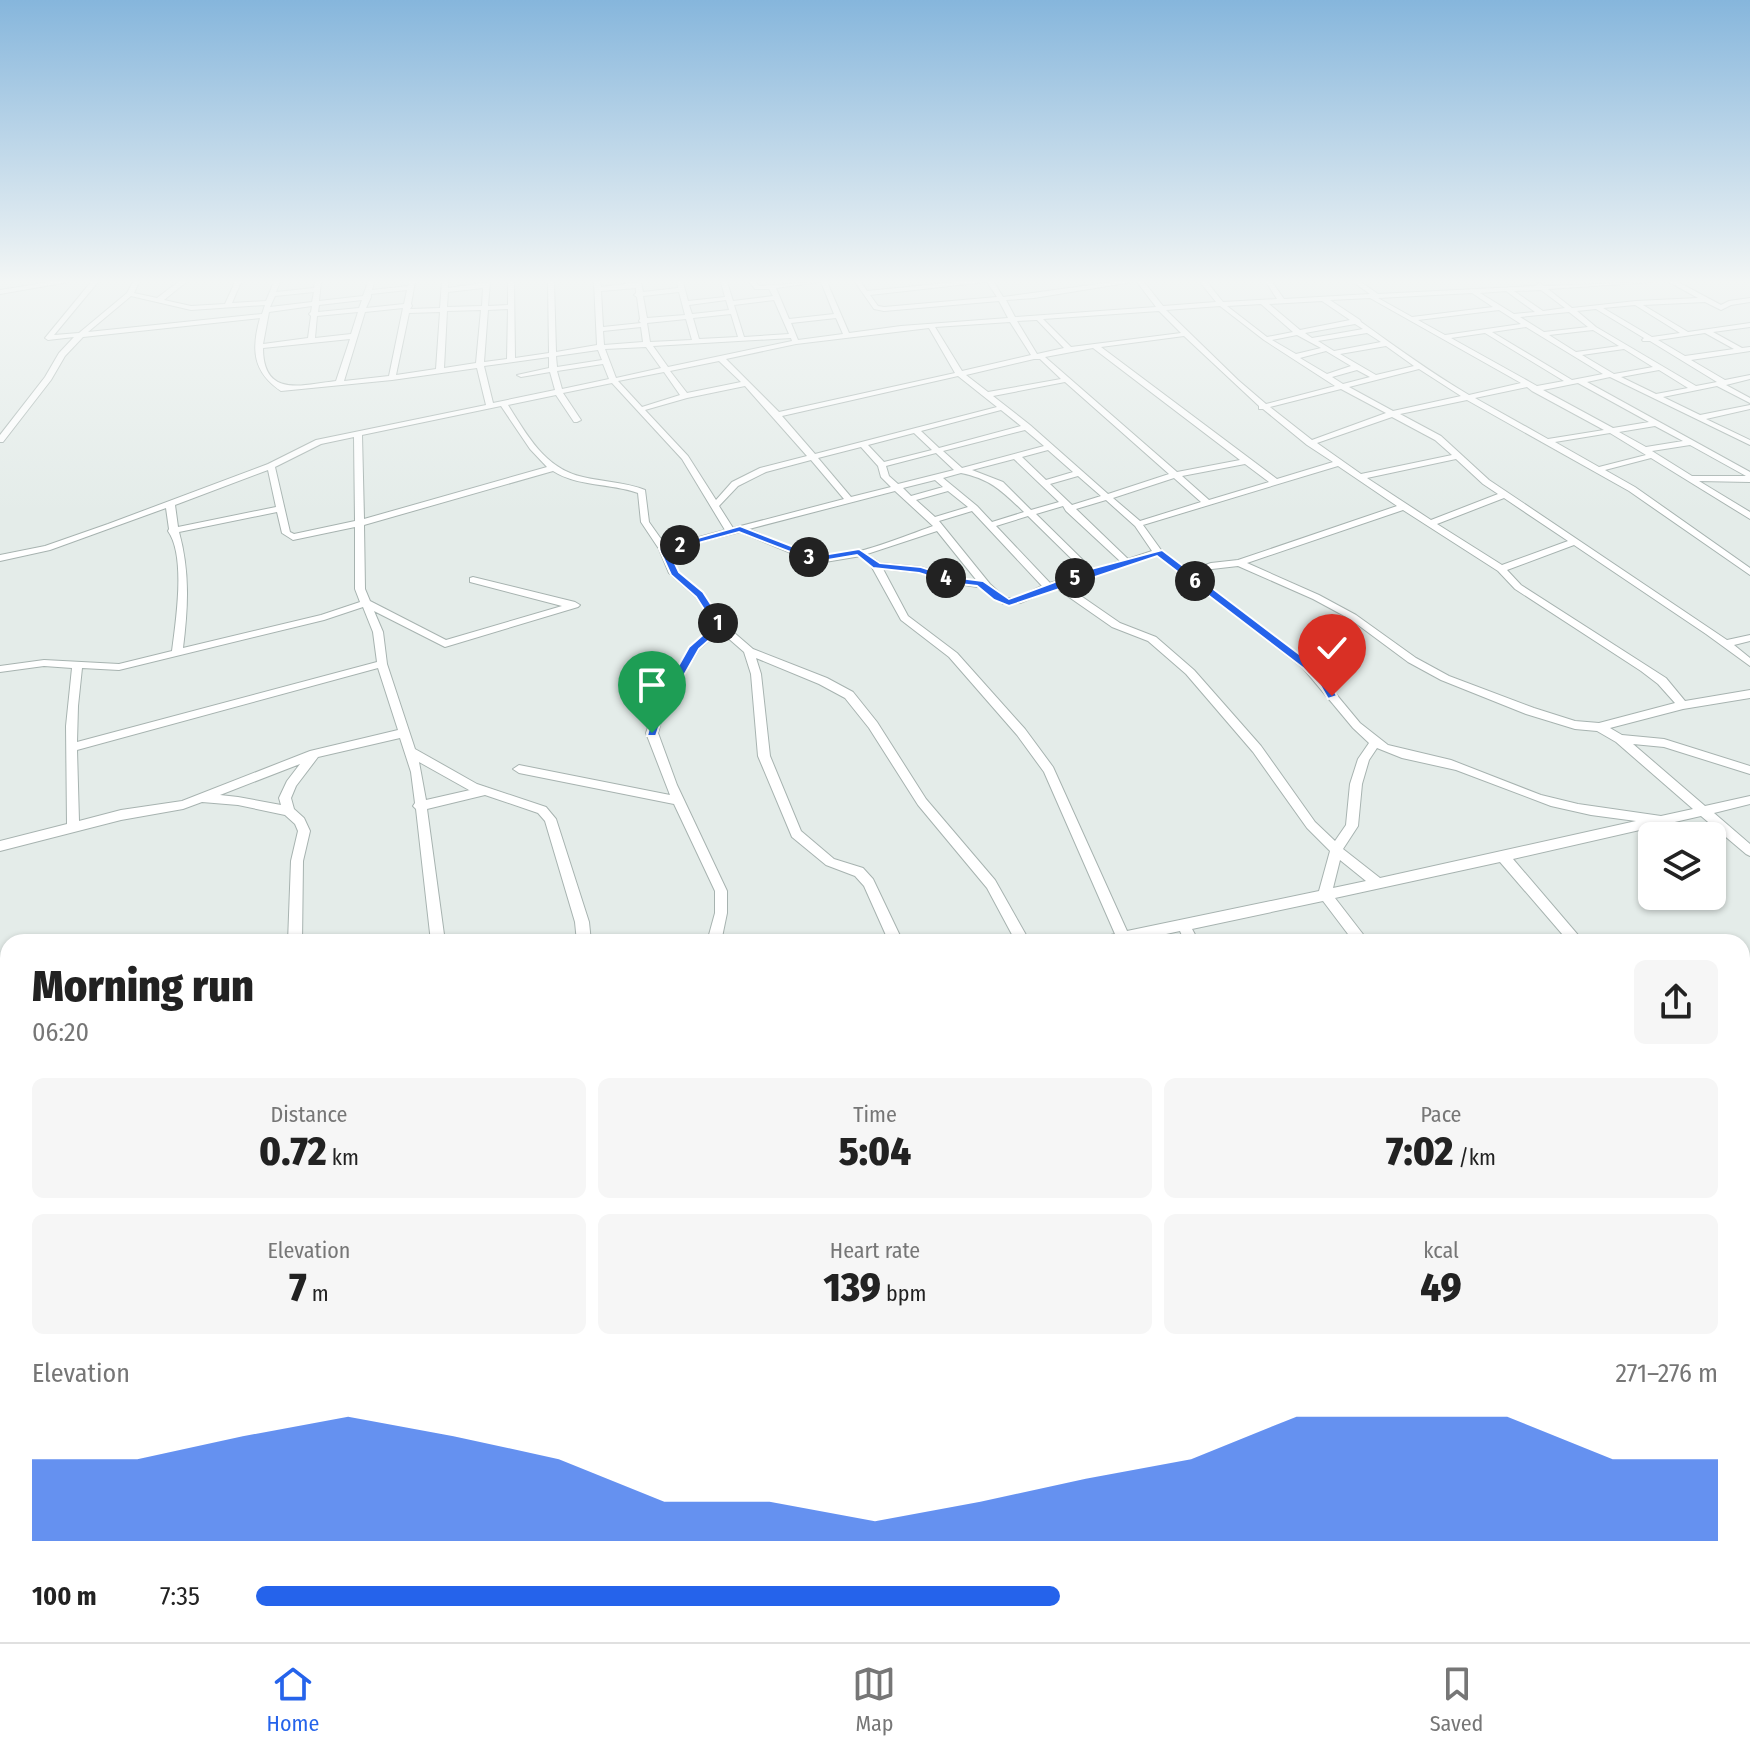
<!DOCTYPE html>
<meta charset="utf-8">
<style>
:root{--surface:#fff;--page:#f6f6f6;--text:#222;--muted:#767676;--line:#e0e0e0;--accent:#2563eb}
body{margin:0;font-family:"Fira Sans Condensed",sans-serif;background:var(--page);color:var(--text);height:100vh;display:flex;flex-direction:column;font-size:30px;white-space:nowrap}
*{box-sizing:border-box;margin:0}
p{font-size:26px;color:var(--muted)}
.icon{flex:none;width:44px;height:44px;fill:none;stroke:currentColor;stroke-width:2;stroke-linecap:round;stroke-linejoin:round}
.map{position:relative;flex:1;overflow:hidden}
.details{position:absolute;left:0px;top:934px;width:1750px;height:708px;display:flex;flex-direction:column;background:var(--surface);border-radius:24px 24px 0 0;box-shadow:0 2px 6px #0004}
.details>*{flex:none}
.fabs{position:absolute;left:1638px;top:822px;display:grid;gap:16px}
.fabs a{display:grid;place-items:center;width:88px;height:88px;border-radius:12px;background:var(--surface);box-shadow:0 2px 6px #0004;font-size:40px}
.pin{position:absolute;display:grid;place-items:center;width:68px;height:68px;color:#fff;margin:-82px -34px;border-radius:50% 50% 50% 0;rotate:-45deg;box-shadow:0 0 8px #0007}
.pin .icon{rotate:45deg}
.km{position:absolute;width:40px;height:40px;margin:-20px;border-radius:50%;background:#222;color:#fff;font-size:22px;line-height:40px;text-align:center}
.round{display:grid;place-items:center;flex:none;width:84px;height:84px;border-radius:12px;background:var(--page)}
.overview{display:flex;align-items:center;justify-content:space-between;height:136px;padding:0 32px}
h1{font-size:44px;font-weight:800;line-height:60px}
.metrics{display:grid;grid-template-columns:repeat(3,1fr);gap:12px;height:136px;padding:8px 32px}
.metrics div{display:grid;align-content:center;border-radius:12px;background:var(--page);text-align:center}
.metrics b{font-size:40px;font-weight:800}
.metrics small{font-size:22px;font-weight:400}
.metrics p{font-size:22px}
.chart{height:224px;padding:16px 32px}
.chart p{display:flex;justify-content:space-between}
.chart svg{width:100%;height:144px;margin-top:8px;fill:var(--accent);opacity:.7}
ul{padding:0 32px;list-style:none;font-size:26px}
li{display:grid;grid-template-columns:128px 96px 1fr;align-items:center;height:60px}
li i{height:20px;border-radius:10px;background:var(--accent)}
.menu{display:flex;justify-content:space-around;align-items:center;height:112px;border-top:2px solid var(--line);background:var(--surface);font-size:22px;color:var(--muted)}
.menu a{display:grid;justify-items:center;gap:4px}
.menu .selected{color:var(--accent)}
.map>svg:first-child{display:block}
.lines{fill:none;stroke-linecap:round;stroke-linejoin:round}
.street-casing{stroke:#a7b3b0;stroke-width:2}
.street{fill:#fff;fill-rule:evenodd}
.route{fill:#2563eb;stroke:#fff;stroke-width:2}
</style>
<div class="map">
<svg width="1750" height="1642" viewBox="0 0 1750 1642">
<rect width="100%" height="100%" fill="#e4ece9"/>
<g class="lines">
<defs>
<g id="street">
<polygon points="50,282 68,282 0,294 0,290"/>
<path d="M91,282H98L54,335L79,333L127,293L133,282H139L134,293L157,298L178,282H186L164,300L191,306L225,304L235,282H241L232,303L266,301L274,282H280L276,292L314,288L315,282H321L319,301L363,296L368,282H374L372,290L408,286L409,282H415L411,304L412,306L410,309L440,308L442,282H448V288L490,282L488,306L508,305V282H514L515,358L549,353L548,282H554L556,352L597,345L594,282H600L601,287L641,282L643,292L678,288L677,282H683L688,301L725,297L721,282H727L733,301L773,296L769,289H755L749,282H756L759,286L819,282L776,288L789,319L834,314L821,282H827L849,333L901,326L1008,318L999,301L884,311L874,309L855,282H861L867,291L957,282H985L870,295L878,306L884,307L997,297L987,282H994L1003,297L1113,282H1132L1034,298L1006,300L1015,317L1156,307L1137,282H1144L1163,306L1216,302L1200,282H1207L1223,302L1277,299L1266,282H1272L1284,299L1370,294L1353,282H1361L1378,294L1536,286L1539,283L1544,286L1653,282L1548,289L1572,308L1636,301L1698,298L1669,282H1678L1721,305L1729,301L1750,298V302L1731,305L1721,310L1705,302L1643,305L1688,332L1750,323V327L1713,332L1742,348L1750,347V351L1691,360L1725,380L1750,375V379L1726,385L1750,398V403L1717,386L1663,397L1700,415L1750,405V409L1706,419L1750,440V445L1610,377L1587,382L1750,472V482L1699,481L1750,512V519L1651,458L1605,470L1635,487L1750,568V575L1629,491L1467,400L1400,414L1441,436L1489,480L1727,640L1750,635V641L1734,645L1750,658V666L1706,634L1574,545L1507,570L1521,585L1666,678L1685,701L1750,690V698L1683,709L1610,728L1622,735L1664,739L1750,766V774L1664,747L1633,744L1705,806L1750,796V804L1714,813L1750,844V856L1746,854L1701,816L1513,859L1584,942H1569L1500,862L1335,898L1369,942H1354L1323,901L1192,929L1199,942H1185L1180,931L1129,942H1096L1098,938L1115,934L1044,772L1017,735L949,657L901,620L869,562L874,559L880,563L921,567L953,577L978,582L937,531L861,556L825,562L808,560L740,532L669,550L678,572L702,593L724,624L753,649L827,678L853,692L877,722L926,799L995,880L1030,942H1016L987,888L918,805L869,728L845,698L819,684L756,658L761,674L770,756L801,831L834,859L863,868L873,879L903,942H889L864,886L855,876L826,865L792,837L758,756L751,674L744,652L720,631L699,649L664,709L658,733L677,785L727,891V913L721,942H707L715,913V891L674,804L519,773L513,769L519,765L670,795L646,733L654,709L690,647L715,625L696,597L669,573L659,549L641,522L638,493C610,483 578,487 553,471L364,525L365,589L370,601L446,640L562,606L470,582V578L473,577L575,602L580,605L578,607L445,647L374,611L383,632L387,664L415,749L477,784L546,807L556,819L589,922L591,942H577L575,922L545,821L538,813L485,795L427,809L445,942H431L416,809L413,806L415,803L411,772L400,738L318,757L296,786L291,798L294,809L304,818L310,831L303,861L302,942H288L291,861L298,831L295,824L285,815L238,805L202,802L183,809L121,820L0,851V841L67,824L66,726L72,668L44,666L0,672V666L44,660L119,664L172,651C176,620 186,556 168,531L169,529L166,508L50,550L0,561V555L45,546L108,524L268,464L316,440L486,405L477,368L392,380L281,391C253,372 251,350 260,318L83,337L65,356L51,380L3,442H0V435L45,377L59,353L74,337L48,340L45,338ZM483,288L482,306L447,307L448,292ZM636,288V293L634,295L637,297L640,319L639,321L641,323L603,327L601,291ZM407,290L404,304L366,308L371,297V294ZM1541,290L1565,308L1543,311L1514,291ZM1506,291L1535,312L1514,314L1480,293ZM314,292L312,302L270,307L275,296ZM679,292L685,315L647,318L643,296ZM1472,293L1493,307L1412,317L1378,298ZM131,296L191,310L265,305L262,314L88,332ZM1370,298L1521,383L1469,395C1430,372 1396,347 1361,322L1360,320L1330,300ZM362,300L359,308L318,312L319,305ZM726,300L729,310L692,314L689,305ZM774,300L789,334L744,337L734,305ZM1322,301L1350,320L1300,330L1269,304ZM1261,304L1293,332L1267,337L1227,306ZM1635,305L1680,333L1652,337L1603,308ZM312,306L311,312L309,314L311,316L308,338L263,344L269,312ZM1220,306L1264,340L1335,386L1266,404L1238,380L1166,310ZM403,308L389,376L344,381L365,312ZM508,309L507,359L484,362L488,310ZM1596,309L1644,338L1642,340L1643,341H1650L1717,382L1696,386L1596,327L1577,311ZM481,310L476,363L444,368L447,311ZM1499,310L1521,324L1445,335L1418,320ZM1159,311L1181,333L1071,347L1043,319ZM358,312L351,334L315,338L317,316ZM440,312L436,369L396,375L409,313ZM1569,312L1588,327L1544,332L1520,317ZM731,314L738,337L699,339L693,318ZM836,318L843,334L798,340L791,323ZM686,319L692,340L650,342L647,323ZM1036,320H1037L1064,348L1037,354L1017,321ZM1010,322L1031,355L962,371L935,327ZM1355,324L1363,329L1312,338L1305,333ZM641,327L643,342L604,345L603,331ZM1526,327L1603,374L1572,380L1492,332ZM929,328L955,373L779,412L726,359L796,344ZM1593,330L1619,346L1576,352L1549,335ZM1367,333L1381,342L1334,351L1318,341ZM1485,333L1564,381L1537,386L1451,338ZM1705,333L1734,349L1685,356L1658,340ZM1297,335L1321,348L1296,354L1272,340ZM1184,336L1259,406V409H1263L1307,445L1333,462L1277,479L1101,347ZM791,338L792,341L668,367L653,346ZM350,339L336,381C302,385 263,398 263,348ZM1386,346L1414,366L1376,375L1340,354ZM646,347L661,368L616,378L605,349ZM1093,348L1240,460L1177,472L1045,357ZM1624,349L1653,367L1614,374L1582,355ZM598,350L602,360L557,367L556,356ZM1326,351L1351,366L1327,374L1300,358ZM549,357V368L517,375L521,377L550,372L555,390L493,403L484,366ZM1040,359L1061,379L988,392L966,375L1034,359ZM719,361L741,382L687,393L670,371ZM603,364L609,379L562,389L557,371ZM1419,369L1461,396L1393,411L1349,387ZM1357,370L1370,377L1343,384L1332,377ZM1659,370L1688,388L1656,394L1621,377ZM664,372L680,395L642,407L618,381ZM958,376L997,407L815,454L782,416ZM1065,382L1169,474L1108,494L1030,425L993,396ZM612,383L682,459L725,530L666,546L649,522L645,490C625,482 604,482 583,477C545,469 527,435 508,405L556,395L574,422H577L581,420L563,393ZM1578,383L1649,422L1613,428L1543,390ZM745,386L807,456L760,468L732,482L716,500L688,456L645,410L687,398ZM1527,387L1532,391L1604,430L1548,439L1475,398ZM1341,389L1386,413L1312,440L1270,407ZM501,406L530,449L547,467L364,519L362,435ZM1001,410L1021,426L939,448L921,431ZM1392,417L1435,440L1452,455L1361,474L1317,443ZM1655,426L1683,441L1646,447L1619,432ZM1025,430L1044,446L962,468L943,451ZM914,433L932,450L884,462L868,445ZM1610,433L1646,455L1599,467L1555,442ZM354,437L355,521L294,534L290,532L275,467L321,444ZM1690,445L1746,476H1692L1652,451ZM861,447L878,466L881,477L891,487L851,497L818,458ZM1048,450L1073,472L1046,480L1022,457ZM936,453L954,470L898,484L889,476L886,466ZM1014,459L1059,502L1031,510L1003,482L972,470ZM1456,459L1483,484L1498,494L1431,520L1367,478ZM811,460L844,499L733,528L719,506L738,486L766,472ZM1245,464L1269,482L1209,500L1182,476ZM1338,466L1397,506L1238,560L1211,563L1188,571L1161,550L1143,525ZM268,470L276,507L178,527L175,505ZM961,473C991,479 1003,492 1024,512L992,522L977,506L943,478ZM1078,476L1101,496L1072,505L1050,484ZM1174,478L1201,502L1140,521L1113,498ZM935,480L943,487L911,496L903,488ZM895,491L933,526C902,537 845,562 813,555C794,551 768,537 749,529ZM948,491L968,507L935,517L916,500ZM1504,498L1568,541L1502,565L1437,524ZM1106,500L1135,526L1152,551L1128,559L1076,509ZM1063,506L1066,511L1120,561L1093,570L1036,514ZM1403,510L1498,571L1515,589L1641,671L1658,684L1675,703L1599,723L1575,721L1534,708L1449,676L1416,658L1356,615L1319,595L1247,563ZM972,511L1042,586L1016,598H1005L990,584L939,521ZM277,512L282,533L293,540L355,527V589L360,602L321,615L183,648C188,608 190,572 179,532ZM1028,516L1085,572L1050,583L996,526ZM1157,555L1303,668L1353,728L1369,743L1358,759L1350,784L1346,825L1335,841L1315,822L1261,746L1194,670L1156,637L1120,623L1065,585ZM1238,566L1313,599L1350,619L1408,662L1441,680L1526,714L1575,729L1597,731L1616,742L1693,809L1661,816L1578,804L1541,795L1451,760L1388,745L1360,723L1311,664L1194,575L1212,569ZM883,569L920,573L951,583L984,588L1003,604L1020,603L1056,588L1112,627L1148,641L1186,674L1253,752L1307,828L1330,851L1319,891L1127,931L1053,767L1025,729L957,653L908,616ZM363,607L373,632L377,662L77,742L78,706L82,668L119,670L324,620ZM378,668L398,730L310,751L182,801L121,810L79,821L77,750ZM1377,748L1402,758L1456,770L1551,806L1591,815L1636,821L1380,878L1343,849L1358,826L1362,784L1369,760ZM419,762L469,790H470L426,800ZM300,764L287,781L279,798L281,805L238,797L220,795ZM1340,860L1366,881L1333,888Z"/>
<polygon points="1742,1091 1750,1094 1750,1108 1742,1105"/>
<polygon points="0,1113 8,1114 8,1128 0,1127"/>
<polygon points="1742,1140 1750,1146 1750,1166 1742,1160"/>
<polygon points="8,1426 8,1444 0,1446 0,1428"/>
<polygon points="8,1461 8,1506 7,1509 0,1512 0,1467 1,1463"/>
<polygon points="1742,1504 1750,1509 1750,1535 1742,1530"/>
<polygon points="1750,1622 1750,1642 1727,1642 1731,1634 1742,1634 1742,1625"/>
<polygon points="424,1634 462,1634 459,1642 424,1642"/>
<rect x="983" y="1634" width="20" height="8"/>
<polygon points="1151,1634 1171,1634 1173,1642 1153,1642"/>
<polygon points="1259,1634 1280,1634 1283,1642 1262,1642"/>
<polygon points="1373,1634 1394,1634 1397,1642 1376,1642"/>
<polygon points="1489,1634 1509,1634 1512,1642 1492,1642"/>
<polygon points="1605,1634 1628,1634 1631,1642 1608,1642"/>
</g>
</defs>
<use href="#street" class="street-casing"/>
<use href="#street" class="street"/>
</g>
<linearGradient id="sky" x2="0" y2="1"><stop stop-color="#86b6dc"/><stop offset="0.55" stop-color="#f3f6f5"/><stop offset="1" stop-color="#f3f6f5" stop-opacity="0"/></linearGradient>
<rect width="1750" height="512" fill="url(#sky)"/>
<polygon class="route" points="740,526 817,556 859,549 880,563 921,567 952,577 983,581 1009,599 1087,570 1162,550 1311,663 1329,680 1337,696 1328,699 1320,685 1303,668 1157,556 1009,606 994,600 977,586 951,583 919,573 873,568 857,555 816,562 739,532 669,551 679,572 703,592 725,626 699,649 665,709 656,736 647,736 654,709 689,647 714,625 696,597 671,575 659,549"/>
</svg>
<div class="fabs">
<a><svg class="icon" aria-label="layers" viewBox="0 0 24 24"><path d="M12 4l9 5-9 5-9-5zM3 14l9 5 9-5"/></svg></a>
</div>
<div class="pin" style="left:652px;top:733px;background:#1e9e55"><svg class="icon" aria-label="arrive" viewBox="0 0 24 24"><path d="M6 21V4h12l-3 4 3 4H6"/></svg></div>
<div class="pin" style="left:1332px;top:696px;background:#d93025"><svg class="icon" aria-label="check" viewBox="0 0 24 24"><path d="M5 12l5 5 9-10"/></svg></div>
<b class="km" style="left:718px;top:623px">1</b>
<b class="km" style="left:680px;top:545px">2</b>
<b class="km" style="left:809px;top:557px">3</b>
<b class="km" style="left:946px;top:578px">4</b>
<b class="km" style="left:1075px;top:578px">5</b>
<b class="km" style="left:1195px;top:581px">6</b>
<section class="details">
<div class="overview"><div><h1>Morning run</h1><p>06:20</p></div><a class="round"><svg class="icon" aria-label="share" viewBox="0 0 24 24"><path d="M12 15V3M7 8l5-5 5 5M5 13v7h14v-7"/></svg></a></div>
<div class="metrics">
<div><p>Distance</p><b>0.72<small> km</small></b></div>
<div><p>Time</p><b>5:04</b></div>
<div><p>Pace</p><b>7:02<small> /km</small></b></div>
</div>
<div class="metrics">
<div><p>Elevation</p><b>7<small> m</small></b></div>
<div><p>Heart rate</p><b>139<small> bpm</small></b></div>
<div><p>kcal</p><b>49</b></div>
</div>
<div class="chart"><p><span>Elevation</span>271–276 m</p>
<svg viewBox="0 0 160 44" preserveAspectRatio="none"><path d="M0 44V19L10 19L20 12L30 6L40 12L50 19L60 32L70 32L80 38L90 32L100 25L110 19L120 6L130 6L140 6L150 19L160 19V44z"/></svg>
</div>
<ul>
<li><b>100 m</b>7:35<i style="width:55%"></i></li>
</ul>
</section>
</div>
<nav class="menu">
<a class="selected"><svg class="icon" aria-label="home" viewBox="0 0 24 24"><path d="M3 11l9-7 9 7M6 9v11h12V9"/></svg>Home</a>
<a><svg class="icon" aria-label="map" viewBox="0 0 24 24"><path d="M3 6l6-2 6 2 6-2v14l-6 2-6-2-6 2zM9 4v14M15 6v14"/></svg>Map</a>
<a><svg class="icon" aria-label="saved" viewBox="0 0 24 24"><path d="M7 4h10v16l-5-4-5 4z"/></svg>Saved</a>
</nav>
